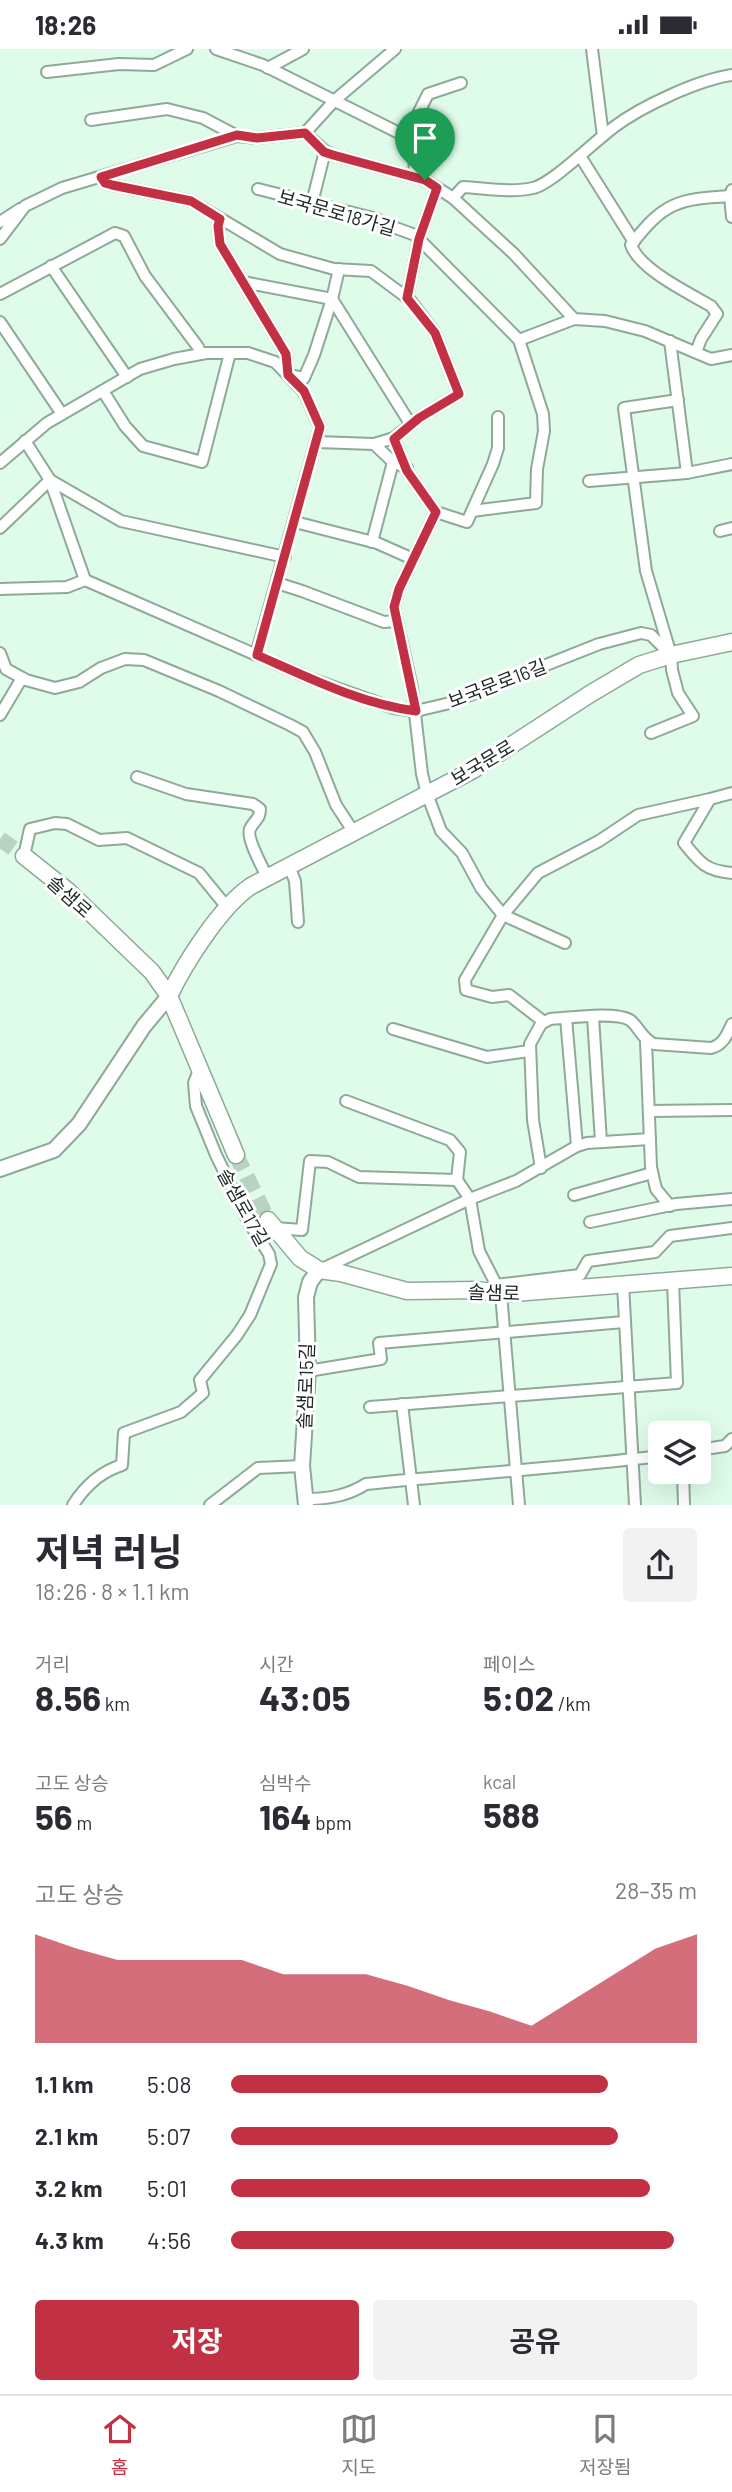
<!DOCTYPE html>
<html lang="ko">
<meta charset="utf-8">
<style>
:root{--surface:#fff;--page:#f2f2f3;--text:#2b2b33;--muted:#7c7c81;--line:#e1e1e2;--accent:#c23143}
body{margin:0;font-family:Barlow,"Noto Sans KR",sans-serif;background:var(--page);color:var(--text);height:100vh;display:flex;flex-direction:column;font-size:26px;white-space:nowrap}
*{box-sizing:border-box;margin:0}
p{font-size:23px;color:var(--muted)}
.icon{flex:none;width:38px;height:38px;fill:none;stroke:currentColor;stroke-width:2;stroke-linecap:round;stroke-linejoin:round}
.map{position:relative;height:1456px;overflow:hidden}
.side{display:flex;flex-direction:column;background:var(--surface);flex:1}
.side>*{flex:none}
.tools{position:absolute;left:648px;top:1372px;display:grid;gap:14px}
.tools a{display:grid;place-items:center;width:63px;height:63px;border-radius:7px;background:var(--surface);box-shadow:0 7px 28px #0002;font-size:35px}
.pin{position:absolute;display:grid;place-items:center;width:60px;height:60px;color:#fff;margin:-72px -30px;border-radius:50% 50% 50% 0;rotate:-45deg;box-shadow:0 0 7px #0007}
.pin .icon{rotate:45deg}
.round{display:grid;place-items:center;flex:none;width:74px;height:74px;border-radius:7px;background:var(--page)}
.head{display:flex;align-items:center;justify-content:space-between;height:119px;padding:0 35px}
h1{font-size:38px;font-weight:700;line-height:52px}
.figures{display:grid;grid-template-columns:repeat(3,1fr);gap:10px;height:119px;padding:7px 35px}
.figures div{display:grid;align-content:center}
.figures b{font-size:35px;font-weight:700}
.figures small{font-size:19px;font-weight:400}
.figures p{font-size:19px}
.chart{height:196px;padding:14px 35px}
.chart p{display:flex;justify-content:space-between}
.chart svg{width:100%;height:126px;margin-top:7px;fill:var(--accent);opacity:.7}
.action{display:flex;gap:14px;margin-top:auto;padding:14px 35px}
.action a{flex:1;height:80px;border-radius:7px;background:var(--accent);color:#fff;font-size:28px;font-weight:700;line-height:80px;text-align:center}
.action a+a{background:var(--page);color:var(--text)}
ul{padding:0 35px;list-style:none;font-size:23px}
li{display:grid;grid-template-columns:112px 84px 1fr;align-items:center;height:52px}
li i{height:18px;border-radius:9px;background:var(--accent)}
.status{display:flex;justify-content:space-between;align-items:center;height:49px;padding:0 35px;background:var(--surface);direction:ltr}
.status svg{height:19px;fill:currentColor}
.dock{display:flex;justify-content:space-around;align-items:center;height:98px;border-top:2px solid var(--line);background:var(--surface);font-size:19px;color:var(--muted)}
.dock a{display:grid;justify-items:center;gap:4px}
.dock .selected{color:var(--accent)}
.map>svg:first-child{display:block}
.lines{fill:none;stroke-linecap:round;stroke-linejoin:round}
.secondary-tunnel{stroke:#b9d2c2;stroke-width:16;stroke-dasharray:16 8;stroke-linecap:butt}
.minor-casing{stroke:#8fa999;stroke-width:14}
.tertiary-casing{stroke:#8fa999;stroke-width:18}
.secondary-casing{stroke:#8fa999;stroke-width:19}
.minor{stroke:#fff;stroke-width:10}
.tertiary{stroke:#fff;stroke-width:14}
.secondary{stroke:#fff;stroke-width:16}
.route-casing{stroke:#fff;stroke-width:14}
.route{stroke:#c23143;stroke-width:9}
.labels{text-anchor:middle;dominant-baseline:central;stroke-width:6;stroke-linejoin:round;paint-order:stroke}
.street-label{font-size:19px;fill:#1f2923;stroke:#fff}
</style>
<div class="status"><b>18:26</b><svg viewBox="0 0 49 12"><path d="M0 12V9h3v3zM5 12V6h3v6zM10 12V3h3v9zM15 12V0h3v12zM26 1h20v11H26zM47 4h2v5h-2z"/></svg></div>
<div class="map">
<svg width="732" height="1456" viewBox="0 0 732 1456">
<rect width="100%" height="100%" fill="#dffcea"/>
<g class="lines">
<g class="secondary-tunnel">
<polyline points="0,790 24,807"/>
<polyline points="236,1106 268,1171"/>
</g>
<defs>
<g id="minor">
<polyline points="216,0 263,16 401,85 412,86"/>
<polyline points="592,0 603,87"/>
<polyline points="268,19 303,0"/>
<polyline points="47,23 119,15 154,16 187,0"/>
<polyline points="91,71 167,60 203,69 237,87"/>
<polyline points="305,84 325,102 333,106 425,131 453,149 514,205 574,270 605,272 645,282 711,310 732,306"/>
<polyline points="580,107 634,193"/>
<polyline points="101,128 105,134 112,136 191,152 280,205 334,220 371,222 410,251 435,284 459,345 419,369 394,389 374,395"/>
<polyline points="415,128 413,75 428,45 461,34"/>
<polyline points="258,140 377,170 385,175 415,186 519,291 543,365 544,382 537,420 536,454 472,462"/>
<polyline points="732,141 730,147 732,168"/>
<path d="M453,149L463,138C485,139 511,144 533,139C552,135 596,91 614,78C642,57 698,31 732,26"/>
<polyline points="312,154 325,102"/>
<polyline points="220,170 218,177 220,195 286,305 288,326 304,329 314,306 332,250 243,233"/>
<polyline points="0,173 20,160"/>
<polyline points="0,190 25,157 62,139 237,87 257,89 305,84 335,51 395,0"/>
<polyline points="51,217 127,328"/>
<polyline points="339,220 332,250 411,376"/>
<polyline points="0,245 115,184 124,187 145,227 198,298 201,305"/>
<polyline points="407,249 419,190 437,139"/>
<polyline points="0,273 62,365"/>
<polyline points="519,291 574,270"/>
<polyline points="670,292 687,424"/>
<path d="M696,303L701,290L717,265L711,257C689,244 640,221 631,196C664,153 678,150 730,147"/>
<polyline points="103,342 125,377 143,397 202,413 230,304"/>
<polyline points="394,389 407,422 436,463 467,473 493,415 498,399 498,368"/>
<polyline points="25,392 50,431 85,531 309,629 393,659 416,662 450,654 599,595 641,584 651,586 671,606"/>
<polyline points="317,393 374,395 393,413 407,419"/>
<polyline points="0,414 47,374 140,320 174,310 206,304 248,304 275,313 304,343 320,378 256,606"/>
<polyline points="589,432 687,424 732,415"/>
<polyline points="436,463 399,540 394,558 412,639 422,725 427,745 441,782 462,804 481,839 503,866 565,894"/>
<polyline points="295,473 377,494 413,510"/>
<polyline points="0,479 50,431 121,472 285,508"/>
<polyline points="720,482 732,479"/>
<polyline points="372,493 393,413"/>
<polyline points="277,534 302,542 384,573 396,572"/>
<polyline points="0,540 67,538 85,531"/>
<polyline points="0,604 6,620 26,631 55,639 79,633 101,619 125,610 144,611 219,642 290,676 303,683 315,703 336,756 353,782"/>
<polyline points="0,666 22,629"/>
<polyline points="651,684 693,667 678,644 672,621 671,606 646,522 624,359 678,351"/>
<path d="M137,728L186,745L253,755L260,760C260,771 254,771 250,780C246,789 263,819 267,828"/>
<path d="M732,744L710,750L684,794C700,814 706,822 732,824"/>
<polyline points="24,807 30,780 55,774 67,775 99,791 127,789 199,824 226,857"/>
<polyline points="289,817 295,832 298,873"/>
<polyline points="593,968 601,1093"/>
<polyline points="566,969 577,1097"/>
<polyline points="544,973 509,946 492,948 466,941 465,931 503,866 538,824 599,792 638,766 710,750"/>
<polyline points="393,980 487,1008 529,1002"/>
<polyline points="646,992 651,1118 656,1140 670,1157"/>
<polyline points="346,1052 450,1091 460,1103 457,1131"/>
<polyline points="649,1062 732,1061"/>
<path d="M541,1119L533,1071L530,995L541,975L550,970C568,969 615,962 630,971C639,978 642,990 654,995L711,999C723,996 727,986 732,975"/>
<polyline points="457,1131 470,1150 479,1202 501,1245 519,1456"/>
<polyline points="574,1146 652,1124"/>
<polyline points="590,1173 676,1155 732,1150"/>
<polyline points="275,1179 302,1181 310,1112 328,1113 359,1128 457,1131"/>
<polyline points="322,1220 470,1150 516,1132 577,1097 587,1094 650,1090"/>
<polyline points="623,1235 635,1456"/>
<polyline points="495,1236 580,1226 588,1212 655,1203 670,1187 732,1179"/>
<polyline points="308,1322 381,1310 379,1294 624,1273"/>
<polyline points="402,1355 414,1456"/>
<polyline points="370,1358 677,1334 673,1232"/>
<polyline points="698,1401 725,1397 732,1390"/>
<polyline points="683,1423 684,1456"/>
<path d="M305,1450C328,1450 347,1447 366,1435C464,1425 562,1419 660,1407"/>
<path d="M73,1456C85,1437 100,1423 122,1416L124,1384L181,1363L203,1344L200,1331L237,1286L250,1266L271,1215L269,1205L248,1172L216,1106L196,1057L194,1034L199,1021"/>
<polyline points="210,1456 258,1419 302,1417"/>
</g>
<g id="tertiary">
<polyline points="0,1120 54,1101 79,1075 144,977 169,947"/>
<polyline points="306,1456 302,1417 308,1322 306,1248 310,1233 319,1221"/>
</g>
<g id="secondary">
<polyline points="24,807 68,842 152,923 169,947 236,1106"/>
<path d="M169,947C185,914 220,858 251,837L473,721L590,645L639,616L671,606L732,593"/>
<polyline points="268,1171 300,1209 319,1221 341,1224 407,1242 478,1241 501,1245 732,1227"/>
</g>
</defs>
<use href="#minor" class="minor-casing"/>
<use href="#tertiary" class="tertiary-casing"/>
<use href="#secondary" class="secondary-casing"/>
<use href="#minor" class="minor"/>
<use href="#tertiary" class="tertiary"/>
<use href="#secondary" class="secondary"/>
</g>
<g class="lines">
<defs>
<path id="route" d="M305,84L324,103L333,106L425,131L437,139L419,190L407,249L435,284L459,345L419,369L394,390L407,422L436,463L399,540L394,558L416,662C361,655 307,628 257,606L320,378L304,342L288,326L286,305L220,195L218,177L220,170L191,152L112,136L105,134L101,128L237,86L257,89Z"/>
</defs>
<use href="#route" class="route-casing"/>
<use href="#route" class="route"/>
</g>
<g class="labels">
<g class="street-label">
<text transform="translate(337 163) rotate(16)">보국문로18가길</text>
<text transform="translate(497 634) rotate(-21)">보국문로16길</text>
<text transform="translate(482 713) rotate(-31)">보국문로</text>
<text transform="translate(70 847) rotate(42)">솔샘로</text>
<text transform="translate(244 1158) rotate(61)">솔샘로17길</text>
<text transform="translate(494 1243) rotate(2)">솔샘로</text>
<text transform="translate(305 1337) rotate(-88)">솔샘로15길</text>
</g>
</g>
</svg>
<div class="tools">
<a><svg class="icon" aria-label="layers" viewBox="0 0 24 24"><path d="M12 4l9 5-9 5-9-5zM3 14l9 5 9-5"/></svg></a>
</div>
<div class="pin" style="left:425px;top:131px;background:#1e9e55"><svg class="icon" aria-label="arrive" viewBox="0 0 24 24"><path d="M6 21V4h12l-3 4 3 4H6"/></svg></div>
</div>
<section class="side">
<div class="head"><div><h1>저녁 러닝</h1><p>18:26 · 8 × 1.1 km</p></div><a class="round"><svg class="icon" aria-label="share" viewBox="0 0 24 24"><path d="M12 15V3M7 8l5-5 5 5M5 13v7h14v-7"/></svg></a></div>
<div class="figures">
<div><p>거리</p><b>8.56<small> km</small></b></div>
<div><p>시간</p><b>43:05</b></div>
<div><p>페이스</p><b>5:02<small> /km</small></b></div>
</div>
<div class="figures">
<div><p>고도 상승</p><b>56<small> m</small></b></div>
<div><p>심박수</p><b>164<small> bpm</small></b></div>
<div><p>kcal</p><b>588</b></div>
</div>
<div class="chart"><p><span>고도 상승</span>28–35 m</p>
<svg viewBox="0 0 160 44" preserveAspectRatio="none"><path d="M0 44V6L10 11L20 15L30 15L40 15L50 15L60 20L70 20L80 20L90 24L100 29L110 33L120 38L130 29L140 20L150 11L160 6V44z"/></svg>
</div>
<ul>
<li><b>1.1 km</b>5:08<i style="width:81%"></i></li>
<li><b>2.1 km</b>5:07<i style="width:83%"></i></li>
<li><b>3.2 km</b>5:01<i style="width:90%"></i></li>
<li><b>4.3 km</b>4:56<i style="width:95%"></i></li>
</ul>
<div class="action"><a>저장</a><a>공유</a></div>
</section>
<nav class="dock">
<a class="selected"><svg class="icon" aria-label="home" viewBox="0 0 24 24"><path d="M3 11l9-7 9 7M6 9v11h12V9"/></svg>홈</a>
<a><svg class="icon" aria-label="map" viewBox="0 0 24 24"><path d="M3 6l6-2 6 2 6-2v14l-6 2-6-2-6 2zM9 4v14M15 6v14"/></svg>지도</a>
<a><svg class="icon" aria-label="saved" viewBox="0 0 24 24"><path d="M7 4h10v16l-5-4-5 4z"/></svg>저장됨</a>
</nav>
